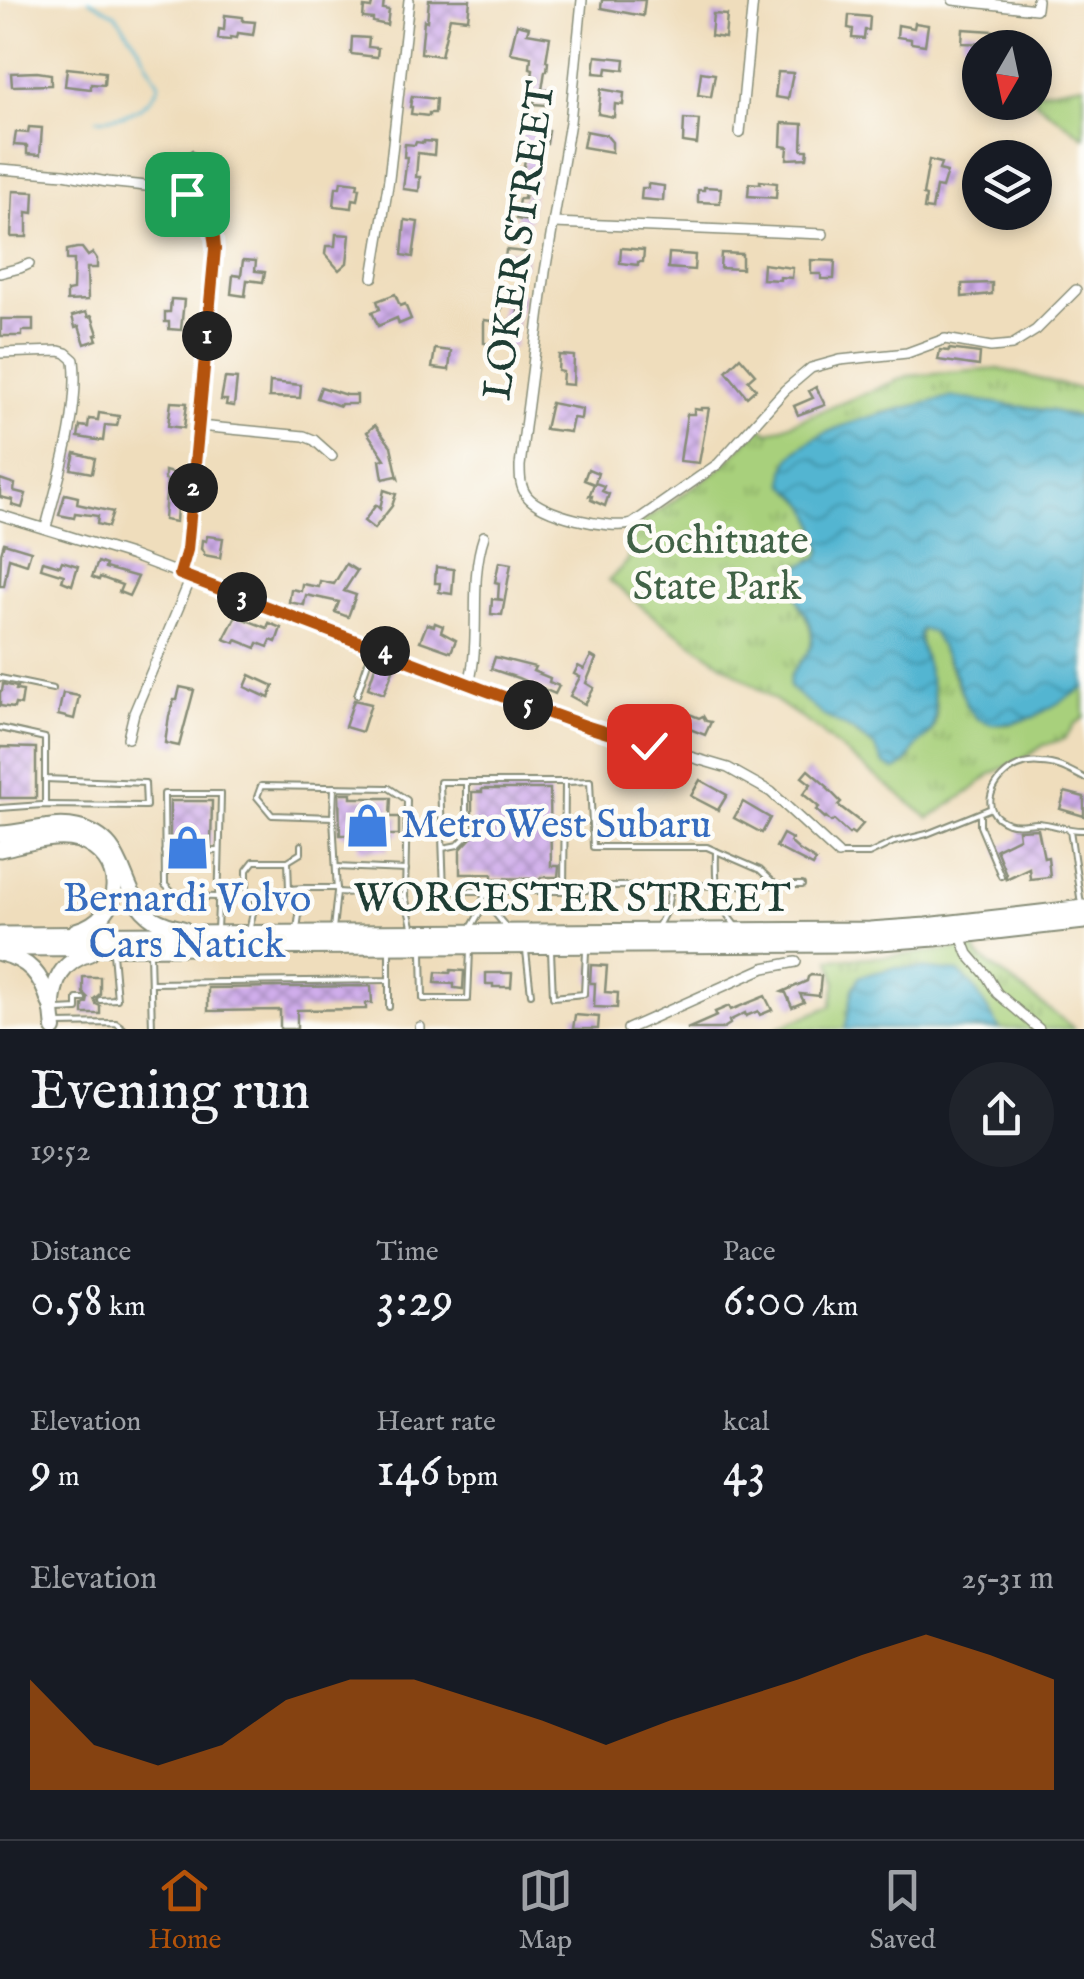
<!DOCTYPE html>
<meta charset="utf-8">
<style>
:root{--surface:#171b24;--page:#20242c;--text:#f1f3f6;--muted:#9ea1a6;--line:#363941;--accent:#b45309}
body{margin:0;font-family:"IM FELL English",serif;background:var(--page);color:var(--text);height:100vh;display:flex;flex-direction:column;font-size:38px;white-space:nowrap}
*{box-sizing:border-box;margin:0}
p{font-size:32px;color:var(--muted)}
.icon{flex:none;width:55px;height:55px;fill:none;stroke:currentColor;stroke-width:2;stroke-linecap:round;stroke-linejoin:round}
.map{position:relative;height:1029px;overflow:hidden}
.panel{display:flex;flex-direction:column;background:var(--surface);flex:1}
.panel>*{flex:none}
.needle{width:65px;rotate:189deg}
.tools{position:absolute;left:962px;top:30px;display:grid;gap:20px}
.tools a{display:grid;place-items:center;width:90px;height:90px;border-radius:50%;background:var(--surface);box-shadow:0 5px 15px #0003;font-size:50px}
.pin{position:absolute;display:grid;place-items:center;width:85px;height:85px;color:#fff;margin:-42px;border-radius:20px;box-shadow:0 5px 15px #0006}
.km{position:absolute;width:50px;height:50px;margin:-25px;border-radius:50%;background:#222;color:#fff;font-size:28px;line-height:50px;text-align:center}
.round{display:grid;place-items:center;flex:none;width:105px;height:105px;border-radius:52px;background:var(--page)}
.head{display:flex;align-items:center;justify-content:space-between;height:170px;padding:0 30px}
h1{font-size:55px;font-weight:600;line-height:75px}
.figures{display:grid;grid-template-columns:repeat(3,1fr);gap:15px;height:170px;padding:10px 30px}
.figures div{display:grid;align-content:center}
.figures b{font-size:50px;font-weight:600}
.figures small{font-size:28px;font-weight:400}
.figures p{font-size:28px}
.chart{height:280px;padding:20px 30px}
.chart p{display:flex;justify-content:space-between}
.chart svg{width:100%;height:180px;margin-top:10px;fill:var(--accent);opacity:.7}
.menu{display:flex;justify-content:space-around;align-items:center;height:140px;border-top:2px solid var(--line);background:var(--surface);font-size:28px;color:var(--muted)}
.menu a{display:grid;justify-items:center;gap:5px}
.menu .current{color:var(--accent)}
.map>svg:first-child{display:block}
.park{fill:url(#park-tufts);stroke:#648658;stroke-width:2.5}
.water{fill:url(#water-waves);stroke:#387982;stroke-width:2.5}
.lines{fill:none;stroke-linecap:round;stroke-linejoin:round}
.stream{stroke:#52b5d1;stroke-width:2.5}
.building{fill:url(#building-cross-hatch)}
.lane-casing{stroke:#878d78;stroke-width:8}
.street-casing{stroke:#878d78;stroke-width:12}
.primary-casing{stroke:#878d78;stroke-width:18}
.highway-casing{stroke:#878d78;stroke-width:19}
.lane{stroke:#fff;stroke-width:4}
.street{stroke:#fff;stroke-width:9}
.primary{stroke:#fff;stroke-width:14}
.highway{stroke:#fff;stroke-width:15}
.route-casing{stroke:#fff;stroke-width:20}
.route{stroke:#b45309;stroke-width:12}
.labels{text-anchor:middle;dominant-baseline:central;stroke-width:9;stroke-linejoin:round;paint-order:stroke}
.street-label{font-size:40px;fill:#1f3d34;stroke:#fdfcf7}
.park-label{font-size:40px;fill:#416246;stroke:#fdfcf7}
.shop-label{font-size:40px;fill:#366cbe;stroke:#fdfcf7;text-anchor:start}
</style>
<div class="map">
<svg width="1084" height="1029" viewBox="0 0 1084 1029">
<defs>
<pattern id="park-tufts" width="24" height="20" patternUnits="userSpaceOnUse" patternTransform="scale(2.5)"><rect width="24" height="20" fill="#a8d07b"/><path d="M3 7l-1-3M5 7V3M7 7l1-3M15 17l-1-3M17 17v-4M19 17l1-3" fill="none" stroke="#8a6"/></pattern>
<pattern id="water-waves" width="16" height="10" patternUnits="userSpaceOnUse" patternTransform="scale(2.5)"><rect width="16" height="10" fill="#52b5d1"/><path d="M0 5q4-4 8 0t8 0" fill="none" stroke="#4394aa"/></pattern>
<pattern id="building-cross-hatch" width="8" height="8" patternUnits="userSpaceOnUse" patternTransform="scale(2.5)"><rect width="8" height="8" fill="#d0adeb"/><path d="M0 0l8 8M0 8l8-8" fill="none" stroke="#a88ebf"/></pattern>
</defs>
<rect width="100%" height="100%" fill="#fdfcf7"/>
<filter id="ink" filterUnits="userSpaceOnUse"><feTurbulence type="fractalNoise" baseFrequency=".01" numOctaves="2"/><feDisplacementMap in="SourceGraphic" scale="20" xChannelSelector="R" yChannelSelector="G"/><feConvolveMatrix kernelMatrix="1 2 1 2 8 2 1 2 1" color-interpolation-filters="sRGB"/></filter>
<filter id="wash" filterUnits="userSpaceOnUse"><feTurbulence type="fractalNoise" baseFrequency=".0048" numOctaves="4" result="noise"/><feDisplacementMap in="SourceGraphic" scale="40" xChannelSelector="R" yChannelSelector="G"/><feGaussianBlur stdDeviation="2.25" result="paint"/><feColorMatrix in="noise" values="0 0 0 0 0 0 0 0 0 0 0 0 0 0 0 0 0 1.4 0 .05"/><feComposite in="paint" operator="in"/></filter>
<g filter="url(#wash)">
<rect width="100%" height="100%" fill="#efddbc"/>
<g class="park">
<polygon points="1084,84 1084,137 1035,101 1035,92"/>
<path d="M999,369L1084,390V418L1052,411L952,397L882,413L821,435L797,450L785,484C795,495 808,503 813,517C817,527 818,539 822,550L818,558L811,559L799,605C817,631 817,652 791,673L790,688L874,746L884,764H906C910,758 914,749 919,743C922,740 929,736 931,732C949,705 914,657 921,629L932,632C963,677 961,751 1036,715C1052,708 1067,694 1084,688V718L1075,724L1064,739L1044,745L1023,759L991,774L969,792L929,818L823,735V733L657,619L609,580L628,561L629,535L631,530L721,468L761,427L768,433L908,376Z"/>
<polygon points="976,947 977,955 1075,1029 775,1029 831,1006 836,983 830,959 892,956"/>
</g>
<g class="water">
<path d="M952,397L1053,411L1084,418V688L1034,717L1013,723L992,724L978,719L968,708L951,665L932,632L921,629L919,633V640C926,661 941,708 932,729C929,736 922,740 916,747C909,757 907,765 895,770L884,764L874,746L852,730L824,716L790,688C785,668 810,661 812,641C816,609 783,606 800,566L818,558L822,550C817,534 815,514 804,502C799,496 791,491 785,484C784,477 784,469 788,462C807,425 913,407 952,397Z"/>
<polygon points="894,968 920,968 958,972 971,983 1000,1029 845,1029 853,989 860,976"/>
</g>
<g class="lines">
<path class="stream" d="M89,0L115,14L137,44L159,84C149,111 124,118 97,119"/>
</g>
<g id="blocks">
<g class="building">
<polygon points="373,0 384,0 383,9 389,10 387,25 373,22 373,19 363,18 364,7 371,8"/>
<polygon points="429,0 470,0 468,19 450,17 441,56 421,53 424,20 427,21"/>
<polygon points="602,0 645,0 643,16 601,8"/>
<polygon points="713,14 727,15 725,38 711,36"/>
<polygon points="225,15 243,17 243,21 255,22 253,35 238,33 237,38 230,37 230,40 218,39 219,29 224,30"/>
<polygon points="849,15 870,17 869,30 865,30 864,39 852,38 853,29 848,28"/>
<polygon points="915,23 928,25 925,45 911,43 911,39 897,37 898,25 914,28"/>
<polygon points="517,24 529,27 527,33 550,37 546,61 548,62 547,71 545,71 542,90 549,90 546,105 534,104 536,89 531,88 533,69 530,68 531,57 510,53"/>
<polygon points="963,29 993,31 991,44 962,43"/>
<polygon points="352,37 369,38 368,47 378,48 377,57 351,54"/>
<polygon points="596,56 625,59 624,70 607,68 606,74 594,73"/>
<polygon points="67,68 105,72 104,85 91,84 91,89 65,86"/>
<polygon points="37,72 51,74 51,85 12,86 11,73"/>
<polygon points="701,72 715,74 711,97 698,95"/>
<polygon points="778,72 793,73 788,99 775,97"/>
<polygon points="601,89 624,93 623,105 615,104 614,117 598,114"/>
<polygon points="412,96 436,99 435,113 429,113 429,116 411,114 412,107 410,107"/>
<polygon points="684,119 699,120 697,144 683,142"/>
<polygon points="782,123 803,124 802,150 808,150 807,158 787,159 788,147 781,146"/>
<polygon points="29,127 42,128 40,155 27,154 27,146 14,145 16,132 28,133"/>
<polygon points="531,129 549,131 547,144 539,142 536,167 539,167 536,185 534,184 529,221 516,219 519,199 524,199 526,183 521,182 528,143 518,140 521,130 530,133"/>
<polygon points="586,131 606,135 612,142 612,152 583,147"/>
<polygon points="424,141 435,142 434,155 418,153 416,177 420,177 419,191 403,189 407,157 404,157 405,144 415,145 416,142 424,143"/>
<polygon points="192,150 206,172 187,181 176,161"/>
<polygon points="929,160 941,163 939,170 947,172 942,188 936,187 932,210 924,209 926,196 923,195"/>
<polygon points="341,181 358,183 357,188 360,188 358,200 353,199 352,208 334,206 336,187 340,187"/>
<polygon points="760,181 777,183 776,198 748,196 749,183 760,184"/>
<polygon points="648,184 664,186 663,201 641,199 642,188 648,188"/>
<polygon points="704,187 721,188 720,203 698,202 698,190 704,190"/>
<polygon points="13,191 34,192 33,213 27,212 27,237 11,237"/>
<polygon points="405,220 418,222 413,257 402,255"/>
<polygon points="336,234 350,235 347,263 339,270 325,254 326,246 335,246"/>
<polygon points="77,248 82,248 88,256 93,253 97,259 97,268 87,268 88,300 67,301 67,291 73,290 74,260 67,260 67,250"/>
<polygon points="621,248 644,250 643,262 638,262 638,265 620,263"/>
<polygon points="506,250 526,252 524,268 504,266"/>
<polygon points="669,253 695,255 694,270 668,268"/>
<polygon points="721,253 742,254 742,269 720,268"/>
<polygon points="243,260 256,261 255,271 265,272 263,282 247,280 245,296 231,294 233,275 241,276"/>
<polygon points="811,260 835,261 834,279 821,279 821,274 811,274"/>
<polygon points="763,264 793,268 792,278 780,277 780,280 762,279"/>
<polygon points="992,283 992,294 962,297 962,284"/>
<polygon points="509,291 523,294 520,312 518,311 514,348 484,343 484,320 499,322 502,303 507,303"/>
<polygon points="395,294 400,306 405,304 411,319 399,324 397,318 378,326 372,312 380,309 377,301"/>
<polygon points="171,299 184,300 181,330 169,329 169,322 165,322 165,312 170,312"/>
<polygon points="86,312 88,317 92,316 98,334 95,335 97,340 85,344 79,326 75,327 72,316"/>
<polygon points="1,319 33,319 33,331 22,331 22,336 1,336"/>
<polygon points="435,349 451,351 449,370 432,368"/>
<polygon points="949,349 980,353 979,366 938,360 940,350 949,351"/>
<polygon points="559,355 574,356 573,385 562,384 563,372 558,371"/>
<polygon points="740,357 755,374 748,380 756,389 747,397 726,371"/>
<polygon points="225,378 237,379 234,406 226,405 227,400 221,400"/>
<polygon points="270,382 301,385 300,398 269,397"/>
<polygon points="321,387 346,395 357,395 357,404 341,404 340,406 317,398"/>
<polygon points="816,387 825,405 798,415 794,406 813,398 809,391"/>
<polygon points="171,402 187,403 184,428 168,426"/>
<polygon points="551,403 582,409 581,419 573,418 570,432 545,429"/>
<polygon points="701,408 709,408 699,463 680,461 687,414 694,414 694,409 701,410"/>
<polygon points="99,413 119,416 117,426 105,425 103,441 78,437 80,426 88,427 89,419 98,420"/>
<polygon points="375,425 391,446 398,478 396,476 383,479 380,460 385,459 367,432"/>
<polygon points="75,453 95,458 92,473 71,469"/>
<polygon points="588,469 598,473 595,483 604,486 602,491 609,494 605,506 591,500 592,496 589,496 594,484 584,480"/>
<polygon points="165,471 179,475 176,522 164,520 167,480 165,480"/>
<polygon points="0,479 15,484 14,491 26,494 22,508 12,505 13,500 0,497"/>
<polygon points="384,490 396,494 392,506 374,529 364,521 376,505 380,509"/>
<polygon points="65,494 78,497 77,504 113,512 108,527 97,524 98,516 75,513 74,518 59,515"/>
<polygon points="207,536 223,538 220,558 204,555 204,552 201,549 202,540 206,541"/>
<polygon points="4,543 31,551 27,564 9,558 4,586 0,586 1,553"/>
<polygon points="43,561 60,566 62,561 78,566 72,585 62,581 64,575 41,568"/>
<polygon points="98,562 106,565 105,568 138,577 129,596 119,592 122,585 100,577 99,580 92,577"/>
<polygon points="499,562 511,564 502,615 491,614 492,599 503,600 498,599 499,583 495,582"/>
<polygon points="346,564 357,571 344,591 356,595 348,617 335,612 339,602 306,595 304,605 289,602 291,589 301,591 302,584 319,587 320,581 334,584"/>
<polygon points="436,567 454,569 452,594 439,592 440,583 435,583"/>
<polygon points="236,616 267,628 269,623 281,628 276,642 271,640 268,647 258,643 256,648 236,640 235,643 224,639"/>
<polygon points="435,623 443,626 441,632 456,640 451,652 420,641 427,624 434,626"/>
<polygon points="591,656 596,659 586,683 594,688 585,704 570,696 580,677 574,674 578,666 584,669"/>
<polygon points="495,657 535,667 533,671 550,678 549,682 559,686 555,694 518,678 491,669"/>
<polygon points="377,661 394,668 384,694 368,688"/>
<polygon points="250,675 274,686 269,698 245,687"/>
<polygon points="3,684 17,687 16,690 23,691 21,705 15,704 14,708 0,706 0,691 2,691"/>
<polygon points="180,687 194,690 179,746 165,743 169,716 174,700 177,700"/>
<polygon points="63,693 79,696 74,719 58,715"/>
<polygon points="354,700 371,704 362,732 345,727"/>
<polygon points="687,713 699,718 703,716 706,721 711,722 705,735 682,726"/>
<polygon points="0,747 36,748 36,798 0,798"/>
<polygon points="808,770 828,787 827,788 841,802 838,805 863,824 854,834 851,832 849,834 834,820 831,822 826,817 825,818 816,810 819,807 803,794 811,784 802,777"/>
<polygon points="700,780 727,795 718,810 691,796"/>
<polygon points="482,789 550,789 551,866 559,866 558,877 542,877 538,881 533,879 492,878 492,874 460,874 460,850 472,837 472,792 482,792"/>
<polygon points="1065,792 1084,797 1084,816 1060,809"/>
<polygon points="339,793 351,793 351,798 391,798 390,817 399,817 399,835 388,835 388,850 359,850 359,835 340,835"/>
<polygon points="170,801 212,801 211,846 170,846"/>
<polygon points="743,802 770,818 762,833 734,818"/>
<polygon points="1038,829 1044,858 1048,857 1050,877 1030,879 1029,868 1006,879 1006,874 996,849 1019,838 1018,830"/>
<polygon points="783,834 792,839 790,842 799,850 816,861 813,866 776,847"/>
<polygon points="591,965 607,966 605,992 618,993 617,1008 594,1007 595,983 590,983"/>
<polygon points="451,970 464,971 463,989 454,988 454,984 435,983 436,972 450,973"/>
<polygon points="486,973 512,973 511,987 493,987 493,984 486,984"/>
<polygon points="811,975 821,976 819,996 800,994 804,1002 792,1007 786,993 782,992 807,981 808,977"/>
<polygon points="83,977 100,977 100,994 94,999 96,1004 100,1006 100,1014 83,1014 83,1005 87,1003 88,998 83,993"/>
<polygon points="371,986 372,1003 366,1003 366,1009 297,1010 297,1029 280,1029 280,1010 208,1011 208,988"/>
<polygon points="765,996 772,1010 760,1015 758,1011 746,1016 745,1013 729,1021 730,1024 722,1029 687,1029 717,1016 715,1012 729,1006 731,1010"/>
<polygon points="575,1015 599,1017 598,1029 573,1029"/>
</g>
</g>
</g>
<g filter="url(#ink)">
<use href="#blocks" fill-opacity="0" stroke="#878d78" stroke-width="2.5"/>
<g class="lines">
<defs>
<g id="lane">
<polyline points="0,678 53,689"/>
<polyline points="357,695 373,647"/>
<polyline points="0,728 45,738 45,779 145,783 146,806 42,805 0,808"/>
<path d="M1084,778C1070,771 1057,763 1041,763C1033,762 1025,763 1018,766C994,776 975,811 1008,823C1018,827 1028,823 1038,823C1054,824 1068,831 1084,830"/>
<polyline points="565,782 590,781 593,847 707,847 760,870 776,885"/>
<polyline points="45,804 45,779"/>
<polyline points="980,816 980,826 1001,876"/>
<polyline points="333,817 334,787"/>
<polyline points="1070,830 1081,904"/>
<polyline points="443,848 458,845 466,837 466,783"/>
<path d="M716,851C715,879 715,902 735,925"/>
<polyline points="164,852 219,851"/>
<polyline points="838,854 869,854 894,842 927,834 989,809"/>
<polyline points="288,861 301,853 301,845"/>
<polyline points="336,867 406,870"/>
<polyline points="289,889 288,861 254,861 247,870 247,898 280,897 289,889 303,888"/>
<polyline points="564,891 565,782 440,782 444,891 580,891 613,886 802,885"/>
<polyline points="337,892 405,896"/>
<polyline points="486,892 492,910 506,927"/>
<polyline points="250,927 256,898"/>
<polyline points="471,928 481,910 484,895"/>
<polyline points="657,928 667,909 671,886"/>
<polyline points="297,929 303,888 337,888"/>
<polyline points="333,929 337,892 333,817 272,815 257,797 261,786 389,788 407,800 405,896 412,926"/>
<path d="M217,930C219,884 220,839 221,794H164L165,885L176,896L218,897"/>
<polyline points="526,951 531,994"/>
<polyline points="551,951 553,997 584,994 586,951"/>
<polyline points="422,952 423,999 468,999 470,950"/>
<polyline points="150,953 152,1029"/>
<polyline points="389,980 389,1007"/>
<polyline points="151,983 389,980 389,952"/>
<polyline points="100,1000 117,999 113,953"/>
<polyline points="58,1010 77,1009 77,999 83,999"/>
<polyline points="56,1024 116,1023 124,1029"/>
</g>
<g id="street">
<path d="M582,0L570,122L545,272L520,466C520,477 520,487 527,496C542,515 609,530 632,524L718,464L785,390L811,368L840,360L907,353L945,339L991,347L1012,345L1036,330L1076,290"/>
<polyline points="953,0 1036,9 1037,0"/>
<polyline points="740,133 753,0"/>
<polyline points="0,169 64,174 107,182 175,189 187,194 203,207 212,226 215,238 215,262 187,551 180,574"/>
<polyline points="554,223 823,234"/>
<polyline points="0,273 20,268 29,264"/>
<polyline points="373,277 389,179 409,0"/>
<path d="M0,353L59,351L66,353L74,360C80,412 59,477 46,527"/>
<polyline points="199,426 304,436 314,440 332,456"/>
<polyline points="0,515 130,555 585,726 728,768 771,792 838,854"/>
<path d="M469,684C482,635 468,582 484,536"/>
<polyline points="128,738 134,713 191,578"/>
<polyline points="961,936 968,954 987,976 997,993 1039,1029"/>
<polyline points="420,1027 420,1029"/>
<polyline points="628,1029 764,968 796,962"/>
</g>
<polyline id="primary" points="52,1010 54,1029"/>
<g id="highway">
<path d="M0,834C25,834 52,822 77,828C133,841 115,894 154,919C162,924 173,927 183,929"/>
<path d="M0,849C23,844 55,833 78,840C127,856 126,917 76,931"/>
<polyline points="0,935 870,930 926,926 1084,908"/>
<polyline points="0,948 853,944 935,938 1084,921"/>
<path d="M0,953C30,960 41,975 50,1003"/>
<path d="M52,1010C53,981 61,962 90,953"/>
</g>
</defs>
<use href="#lane" class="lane-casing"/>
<use href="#street" class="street-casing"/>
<use href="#primary" class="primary-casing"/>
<use href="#highway" class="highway-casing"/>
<use href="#lane" class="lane"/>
<use href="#street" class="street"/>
<use href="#primary" class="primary"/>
<use href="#highway" class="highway"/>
</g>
</g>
<g class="lines" filter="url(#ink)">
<defs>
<path id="route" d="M187,194C207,206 214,227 215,249L187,550L180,574L482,689L585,726L649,746"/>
</defs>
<use href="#route" class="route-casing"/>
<use href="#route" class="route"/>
</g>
<defs>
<symbol id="shop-bare" viewBox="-9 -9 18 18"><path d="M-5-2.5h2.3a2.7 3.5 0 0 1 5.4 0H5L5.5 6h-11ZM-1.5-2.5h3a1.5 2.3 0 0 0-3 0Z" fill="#3f7fe0" stroke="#fdfcf7" stroke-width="2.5" paint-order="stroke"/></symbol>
</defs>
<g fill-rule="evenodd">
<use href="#shop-bare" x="336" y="794" width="63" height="63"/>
<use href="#shop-bare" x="156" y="816" width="63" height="63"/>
</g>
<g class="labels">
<g class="street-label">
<text transform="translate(521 241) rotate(-82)">LOKER STREET</text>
<text x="572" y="900">WORCESTER STREET</text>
</g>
<g class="park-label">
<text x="717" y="542">Cochituate<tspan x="717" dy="46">State Park</tspan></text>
</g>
<g class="shop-label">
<text x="401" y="826">MetroWest Subaru</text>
<text x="187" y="900" text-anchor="middle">Bernardi Volvo<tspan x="187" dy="46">Cars Natick</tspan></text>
</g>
</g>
</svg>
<div class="tools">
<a><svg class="needle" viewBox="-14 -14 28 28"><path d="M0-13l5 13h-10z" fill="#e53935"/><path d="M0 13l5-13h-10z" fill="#9ea1a6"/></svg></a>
<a><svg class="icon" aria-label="layers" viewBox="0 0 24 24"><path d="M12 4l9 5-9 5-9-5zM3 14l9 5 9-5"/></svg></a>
</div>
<div class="pin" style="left:187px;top:194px;background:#1e9e55"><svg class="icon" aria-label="arrive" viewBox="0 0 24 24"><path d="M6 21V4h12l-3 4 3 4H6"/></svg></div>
<div class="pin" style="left:649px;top:746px;background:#d93025"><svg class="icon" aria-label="check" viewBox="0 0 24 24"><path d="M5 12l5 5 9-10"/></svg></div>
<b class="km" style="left:207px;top:336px">1</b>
<b class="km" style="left:193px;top:488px">2</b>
<b class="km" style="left:242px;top:597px">3</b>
<b class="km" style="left:385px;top:651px">4</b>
<b class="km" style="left:528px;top:705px">5</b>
</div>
<section class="panel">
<div class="head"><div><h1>Evening run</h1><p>19:52</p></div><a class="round"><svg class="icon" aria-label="share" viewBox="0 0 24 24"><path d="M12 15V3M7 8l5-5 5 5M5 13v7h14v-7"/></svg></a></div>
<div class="figures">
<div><p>Distance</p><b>0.58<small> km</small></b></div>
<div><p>Time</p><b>3:29</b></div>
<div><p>Pace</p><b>6:00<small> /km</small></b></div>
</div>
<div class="figures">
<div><p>Elevation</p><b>9<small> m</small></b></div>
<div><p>Heart rate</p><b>146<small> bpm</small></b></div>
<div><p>kcal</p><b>43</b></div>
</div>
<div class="chart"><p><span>Elevation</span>25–31 m</p>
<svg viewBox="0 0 160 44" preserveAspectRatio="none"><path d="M0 44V17L10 33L20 38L30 33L40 22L50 17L60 17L70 22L80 27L90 33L100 27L110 22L120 17L130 11L140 6L150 11L160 17V44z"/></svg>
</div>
</section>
<nav class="menu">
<a class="current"><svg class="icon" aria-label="home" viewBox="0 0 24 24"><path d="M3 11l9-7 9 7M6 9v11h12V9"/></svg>Home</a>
<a><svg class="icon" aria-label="map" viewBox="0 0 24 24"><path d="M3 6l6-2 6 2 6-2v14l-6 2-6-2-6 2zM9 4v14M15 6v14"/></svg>Map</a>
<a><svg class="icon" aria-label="saved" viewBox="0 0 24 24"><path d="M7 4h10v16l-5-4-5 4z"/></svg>Saved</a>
</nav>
